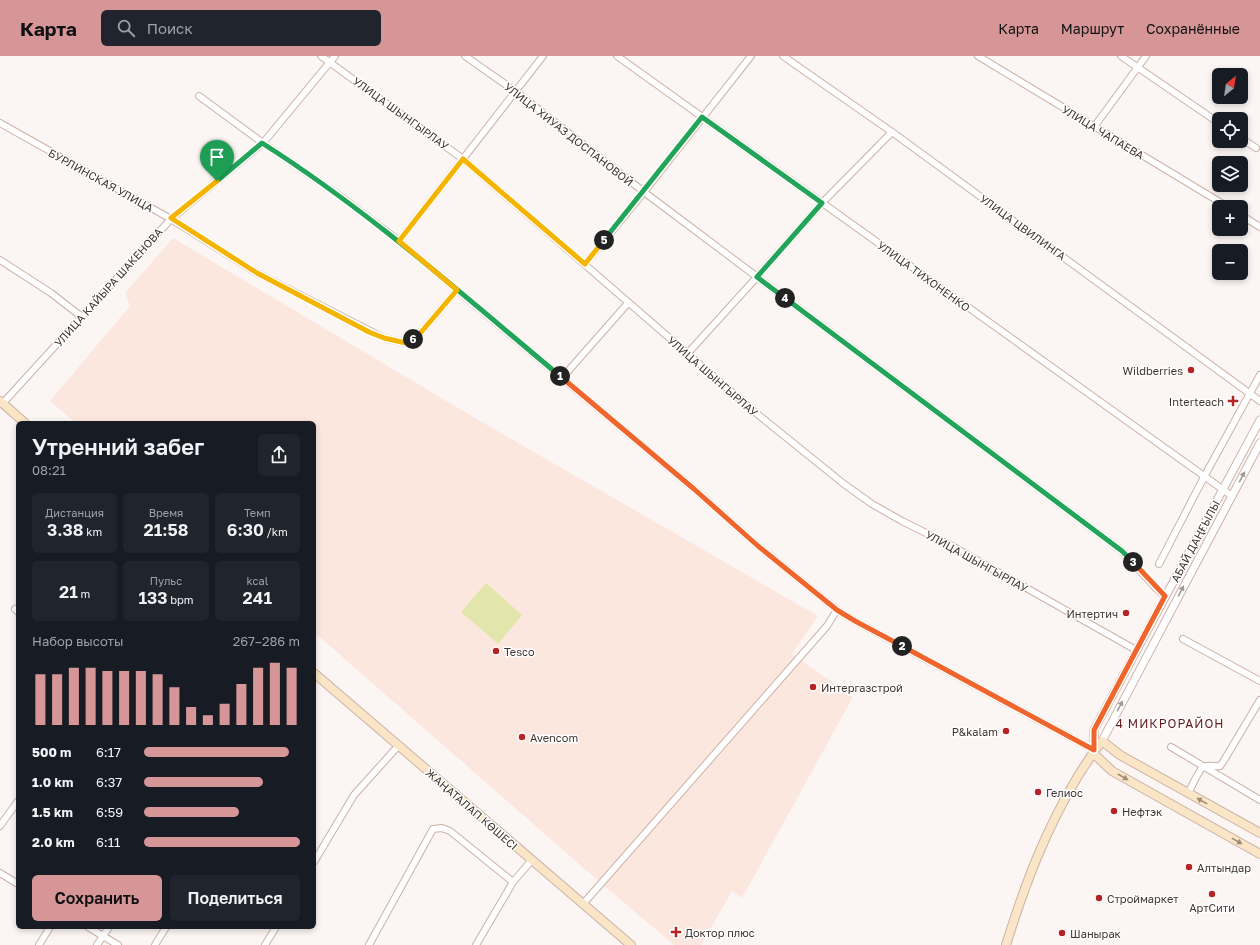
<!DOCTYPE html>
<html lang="ru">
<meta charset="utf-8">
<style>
:root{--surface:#171b24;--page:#20242c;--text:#f1f3f6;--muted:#9ea1a6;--accent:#d69698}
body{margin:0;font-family:"Golos Text",sans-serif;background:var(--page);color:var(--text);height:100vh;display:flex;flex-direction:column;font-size:15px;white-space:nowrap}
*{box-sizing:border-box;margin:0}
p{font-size:13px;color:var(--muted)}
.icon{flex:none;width:22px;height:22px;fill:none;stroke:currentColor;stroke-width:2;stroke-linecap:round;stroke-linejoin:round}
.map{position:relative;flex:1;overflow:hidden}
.drawer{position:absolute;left:16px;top:365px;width:300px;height:508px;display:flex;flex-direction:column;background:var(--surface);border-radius:6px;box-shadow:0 2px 6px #0003}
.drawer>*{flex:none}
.needle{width:26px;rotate:30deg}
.buttons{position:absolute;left:1212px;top:12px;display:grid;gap:8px}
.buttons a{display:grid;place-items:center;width:36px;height:36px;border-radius:6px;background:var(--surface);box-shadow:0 2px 6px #0003;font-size:20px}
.pin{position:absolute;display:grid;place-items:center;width:34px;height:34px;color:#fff;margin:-41px -17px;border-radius:50% 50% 50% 0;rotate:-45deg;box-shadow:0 0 4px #0007}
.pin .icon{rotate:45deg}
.km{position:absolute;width:20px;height:20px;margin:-10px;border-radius:50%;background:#222;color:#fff;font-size:11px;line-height:20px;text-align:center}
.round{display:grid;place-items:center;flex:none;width:42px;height:42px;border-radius:6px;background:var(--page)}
.headline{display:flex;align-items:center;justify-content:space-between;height:68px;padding:0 16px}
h1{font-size:22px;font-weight:600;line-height:30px}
.figures{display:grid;grid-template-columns:repeat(3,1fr);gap:6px;height:68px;padding:4px 16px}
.figures div{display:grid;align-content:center;border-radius:6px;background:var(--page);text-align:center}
.figures b{font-size:17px;font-weight:600}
.figures small{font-size:11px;font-weight:400}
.figures p{font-size:11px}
.chart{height:112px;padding:8px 16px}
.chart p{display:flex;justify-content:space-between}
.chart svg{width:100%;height:72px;margin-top:4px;stroke:var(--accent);stroke-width:6}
.button{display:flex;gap:8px;margin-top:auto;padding:8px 16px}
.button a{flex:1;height:46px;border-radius:6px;background:var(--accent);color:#111;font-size:16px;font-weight:600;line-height:46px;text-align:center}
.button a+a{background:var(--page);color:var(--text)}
ul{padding:0 16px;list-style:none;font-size:13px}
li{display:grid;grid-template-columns:64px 48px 1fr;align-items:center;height:30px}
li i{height:10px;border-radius:5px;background:var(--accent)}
header{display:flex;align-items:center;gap:24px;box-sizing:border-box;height:56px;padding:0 20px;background:var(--accent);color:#111}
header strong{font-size:19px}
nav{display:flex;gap:22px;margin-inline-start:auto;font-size:14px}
.search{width:280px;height:36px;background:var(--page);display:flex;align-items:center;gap:10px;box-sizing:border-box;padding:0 14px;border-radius:6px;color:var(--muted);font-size:15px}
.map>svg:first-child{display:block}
.built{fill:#fce7df}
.green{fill:#e3e6ac}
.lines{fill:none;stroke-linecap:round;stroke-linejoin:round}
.minor-casing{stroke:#ccb2a8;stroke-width:8}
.tertiary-casing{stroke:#ccb2a8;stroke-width:9}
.secondary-casing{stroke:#ccb2a8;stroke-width:10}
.minor{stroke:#fff;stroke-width:6}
.tertiary{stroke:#fff;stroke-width:7}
.secondary{stroke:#fae6c6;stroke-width:8}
.oneway{fill:#a09a98}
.oneway2{fill:#9d8e7c}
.split-1-casing{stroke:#fff;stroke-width:8}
.split-2-casing{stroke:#fff;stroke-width:8}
.split-3-casing{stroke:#fff;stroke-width:8}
.split-4-casing{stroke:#fff;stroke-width:8}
.split-5-casing{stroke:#fff;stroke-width:8}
.split-6-casing{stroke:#fff;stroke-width:8}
.split-7-casing{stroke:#fff;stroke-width:8}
.split-1{stroke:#22a559;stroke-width:5}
.split-2{stroke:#f0652b;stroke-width:5}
.split-3{stroke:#f0652b;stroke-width:5}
.split-4{stroke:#22a559;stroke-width:5}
.split-5{stroke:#22a559;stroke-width:5}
.split-6{stroke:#f5b400;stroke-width:5}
.split-7{stroke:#f5b400;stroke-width:5}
.poi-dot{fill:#b42425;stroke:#fff;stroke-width:1.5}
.labels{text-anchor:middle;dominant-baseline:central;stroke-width:3;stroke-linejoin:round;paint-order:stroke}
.street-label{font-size:11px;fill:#403632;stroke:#fff}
.poi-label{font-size:11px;fill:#403632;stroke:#fff;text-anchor:start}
.neighbourhood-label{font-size:12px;letter-spacing:1px;fill:#641f1c;stroke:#fff}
</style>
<header>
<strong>Карта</strong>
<div class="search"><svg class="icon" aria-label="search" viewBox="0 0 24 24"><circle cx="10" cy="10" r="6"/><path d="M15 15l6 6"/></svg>Поиск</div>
<nav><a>Карта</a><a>Маршрут</a><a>Сохранённые</a></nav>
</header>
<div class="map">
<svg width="1260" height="889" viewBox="0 0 1260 889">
<rect width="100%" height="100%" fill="#fbf5f3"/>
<polygon class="built" points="173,182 468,358 818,560 792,598 853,641 742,842 732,835 701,889 674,889 595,822 314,576 314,367 76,367 50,345 130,250 125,237"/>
<polygon class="green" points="486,527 522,559 498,588 461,556"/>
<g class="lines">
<defs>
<g id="minor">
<polyline points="321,0 463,103 756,357 844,428 872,448 902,465 952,490 1136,594"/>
<polyline points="465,0 515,35 644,136 1122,495 1155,531 1165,540"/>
<polyline points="617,0 1232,440"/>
<polyline points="783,0 892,76 1260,345"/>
<polyline points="978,0 1228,151"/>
<polyline points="1121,0 1219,67"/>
<polyline points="199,40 263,87 340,140 399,185 694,433 758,490 837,554 855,565 1094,694"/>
<polyline points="0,67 171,163 257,217 384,282 406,287 417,281 457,234"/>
<polyline points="1094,71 1146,0"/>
<polyline points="1241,82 1256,92"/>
<polyline points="1241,159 1260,171"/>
<polyline points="399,185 543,0"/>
<polyline points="0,204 51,237 82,261"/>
<polyline points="585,208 644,136 751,0"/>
<polyline points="688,297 757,221 822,147 892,76"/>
<polyline points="562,322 628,247"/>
<polyline points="3,347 171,163 263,87 335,0"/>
<polyline points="1159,508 1204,421 1260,319"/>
<polyline points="15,553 18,556"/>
<polyline points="1183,583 1260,625"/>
<polyline points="1171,691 1260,744"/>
<path d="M1188,737C1192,731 1198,715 1203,711C1208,708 1214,711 1220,710L1223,706L1260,644"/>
<polyline points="0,770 18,745"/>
<polyline points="314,806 354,739 399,689"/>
<polyline points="0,817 18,828"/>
<polyline points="583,848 827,570 837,554"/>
<polyline points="88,871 118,889"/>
<polyline points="39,889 50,871"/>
<polyline points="97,889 109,871"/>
<polyline points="155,889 166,871"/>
<polyline points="265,889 276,871"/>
<polyline points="369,889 433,773 442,772 450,775 513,826"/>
<polyline points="476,889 513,826 531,805"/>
</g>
<g id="tertiary">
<polyline points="1102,685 1260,387"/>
<polyline points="1094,694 1094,674 1260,364"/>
</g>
<g id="secondary">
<polyline points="0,345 25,367"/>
<polyline points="314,617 631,889"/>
<polyline points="1093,697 1112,715 1260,798"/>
<path d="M1006,889C1025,828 1045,775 1078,720C1086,708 1093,696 1102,685L1120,699L1260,777"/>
</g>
</defs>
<use href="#minor" class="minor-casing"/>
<use href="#tertiary" class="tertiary-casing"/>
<use href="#secondary" class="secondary-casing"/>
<use href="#minor" class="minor"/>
<use href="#tertiary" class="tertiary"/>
<use href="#secondary" class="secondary"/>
</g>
<defs><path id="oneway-solid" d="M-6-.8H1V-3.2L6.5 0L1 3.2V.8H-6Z"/></defs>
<g class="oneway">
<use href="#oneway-solid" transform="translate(1242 421) rotate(-62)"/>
<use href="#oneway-solid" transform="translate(1181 535) rotate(-62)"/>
<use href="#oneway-solid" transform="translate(1120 650) rotate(-62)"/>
</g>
<g class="oneway2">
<use href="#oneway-solid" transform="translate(1123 721) rotate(30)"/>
<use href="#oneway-solid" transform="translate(1202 745) rotate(-151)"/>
<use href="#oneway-solid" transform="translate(1237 785) rotate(29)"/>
</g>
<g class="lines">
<defs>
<path id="split-1" d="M217,125L262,87C369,155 463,239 560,320"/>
<polyline id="split-2" points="560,320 694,433 758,490 837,554 855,565 902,590"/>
<polyline id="split-3" points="902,590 1094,694 1094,674 1165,540 1133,506"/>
<polyline id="split-4" points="785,242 1122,495 1133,506"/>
<polyline id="split-5" points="604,184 702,61 822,147 757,221 785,242"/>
<polyline id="split-6" points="413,283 417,281 457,234 399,185 463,103 585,208 604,184"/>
<polyline id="split-7" points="217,125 171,162 257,217 369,276 384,282 406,287 413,283"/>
</defs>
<use href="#split-1" class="split-1-casing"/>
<use href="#split-2" class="split-2-casing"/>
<use href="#split-3" class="split-3-casing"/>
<use href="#split-4" class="split-4-casing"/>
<use href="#split-5" class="split-5-casing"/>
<use href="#split-6" class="split-6-casing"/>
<use href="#split-7" class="split-7-casing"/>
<use href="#split-1" class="split-1"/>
<use href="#split-2" class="split-2"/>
<use href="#split-3" class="split-3"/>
<use href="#split-4" class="split-4"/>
<use href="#split-5" class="split-5"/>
<use href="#split-6" class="split-6"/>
<use href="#split-7" class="split-7"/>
</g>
<g class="poi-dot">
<circle cx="1191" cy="314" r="4"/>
<path d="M1231 339h4v4h4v4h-4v4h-4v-4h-4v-4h4z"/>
<circle cx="1126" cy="557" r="4"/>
<circle cx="496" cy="595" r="4"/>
<circle cx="813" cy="631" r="4"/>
<circle cx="1006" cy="675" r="4"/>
<circle cx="522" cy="681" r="4"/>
<circle cx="1038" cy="736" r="4"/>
<circle cx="1114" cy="755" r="4"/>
<circle cx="1189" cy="811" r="4"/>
<circle cx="1212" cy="838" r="4"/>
<circle cx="1099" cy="842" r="4"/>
<path d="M674 870h4v4h4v4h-4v4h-4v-4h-4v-4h4z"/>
<circle cx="1062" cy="877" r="4"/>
</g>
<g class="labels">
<g class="street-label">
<text transform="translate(401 57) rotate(36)">УЛИЦА ШЫНГЫРЛАУ</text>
<text transform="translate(1103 76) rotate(31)">УЛИЦА ЧАПАЕВА</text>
<text transform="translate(569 78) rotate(38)">УЛИЦА ХИУАЗ ДОСПАНОВОЙ</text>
<text transform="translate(101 124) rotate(29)">БУРЛИНСКАЯ УЛИЦА</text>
<text transform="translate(1023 171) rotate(36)">УЛИЦА ЦВИЛИНГА</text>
<text transform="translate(924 220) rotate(36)">УЛИЦА ТИХОНЕНКО</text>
<text transform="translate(108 231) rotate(-48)">УЛИЦА КАЙЫРА ШАКЕНОВА</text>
<text transform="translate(713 320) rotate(41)">УЛИЦА ШЫНГЫРЛАУ</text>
<text transform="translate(1195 485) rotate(-62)">АБАЙ ДАҢҒЫЛЫ</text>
<text transform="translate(977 505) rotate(29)">УЛИЦА ШЫНГЫРЛАУ</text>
<text transform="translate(472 753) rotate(41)">ЖАҢАТАЛАП КӨШЕСІ</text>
</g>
<g class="poi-label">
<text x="1183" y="314" text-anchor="end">Wildberries</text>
<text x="1224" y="345" text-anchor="end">Interteach</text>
<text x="1118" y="557" text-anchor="end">Интертич</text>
<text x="504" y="595">Tesco</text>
<text x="821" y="631">Интергазстрой</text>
<text x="998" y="675" text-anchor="end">P&amp;kalam</text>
<text x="530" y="681">Avencom</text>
<text x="1046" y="736">Гелиос</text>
<text x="1122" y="755">Нефтэк</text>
<text x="1197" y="811">Алтындар</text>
<text x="1107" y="842">Строймаркет</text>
<text x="1212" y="851" text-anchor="middle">АртСити</text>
<text x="685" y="876">Доктор плюс</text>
<text x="1070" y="877">Шанырак</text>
</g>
<g class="neighbourhood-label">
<text x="1170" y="667">4 МИКРОРАЙОН</text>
</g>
</g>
</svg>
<div class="buttons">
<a><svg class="needle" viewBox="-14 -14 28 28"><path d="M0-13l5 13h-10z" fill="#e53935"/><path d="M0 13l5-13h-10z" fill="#9ea1a6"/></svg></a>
<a><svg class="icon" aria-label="locate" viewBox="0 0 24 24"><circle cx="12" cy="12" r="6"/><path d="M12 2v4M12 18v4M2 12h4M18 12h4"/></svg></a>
<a><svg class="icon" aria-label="layers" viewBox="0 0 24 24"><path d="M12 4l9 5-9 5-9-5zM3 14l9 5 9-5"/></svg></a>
<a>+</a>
<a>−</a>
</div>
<div class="pin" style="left:217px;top:125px;background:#1e9e55"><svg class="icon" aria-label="arrive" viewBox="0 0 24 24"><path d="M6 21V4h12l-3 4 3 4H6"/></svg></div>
<b class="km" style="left:560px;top:320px">1</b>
<b class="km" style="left:902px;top:590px">2</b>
<b class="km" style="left:1133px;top:506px">3</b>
<b class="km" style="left:785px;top:242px">4</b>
<b class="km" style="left:604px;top:184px">5</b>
<b class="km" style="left:413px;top:283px">6</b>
<section class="drawer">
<div class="headline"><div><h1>Утренний забег</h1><p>08:21</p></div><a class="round"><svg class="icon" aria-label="share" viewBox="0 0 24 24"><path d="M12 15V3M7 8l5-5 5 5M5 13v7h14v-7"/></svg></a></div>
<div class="figures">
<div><p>Дистанция</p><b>3.38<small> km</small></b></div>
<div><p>Время</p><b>21:58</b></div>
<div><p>Темп</p><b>6:30<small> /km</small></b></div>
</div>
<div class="figures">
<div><b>21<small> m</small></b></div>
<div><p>Пульс</p><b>133<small> bpm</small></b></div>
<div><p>kcal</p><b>241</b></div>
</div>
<div class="chart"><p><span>Набор высоты</span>267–286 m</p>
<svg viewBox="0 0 160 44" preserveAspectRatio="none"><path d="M5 44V13M15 44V13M25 44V9M35 44V9M45 44V11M55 44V11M65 44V11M75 44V13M85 44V21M95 44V33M105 44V38M115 44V31M125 44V19M135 44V9M145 44V6M155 44V9"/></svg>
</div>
<ul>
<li><b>500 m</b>6:17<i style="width:93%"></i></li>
<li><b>1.0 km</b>6:37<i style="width:76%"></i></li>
<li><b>1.5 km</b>6:59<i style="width:61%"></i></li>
<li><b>2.0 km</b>6:11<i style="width:100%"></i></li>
</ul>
<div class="button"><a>Сохранить</a><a>Поделиться</a></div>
</section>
</div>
